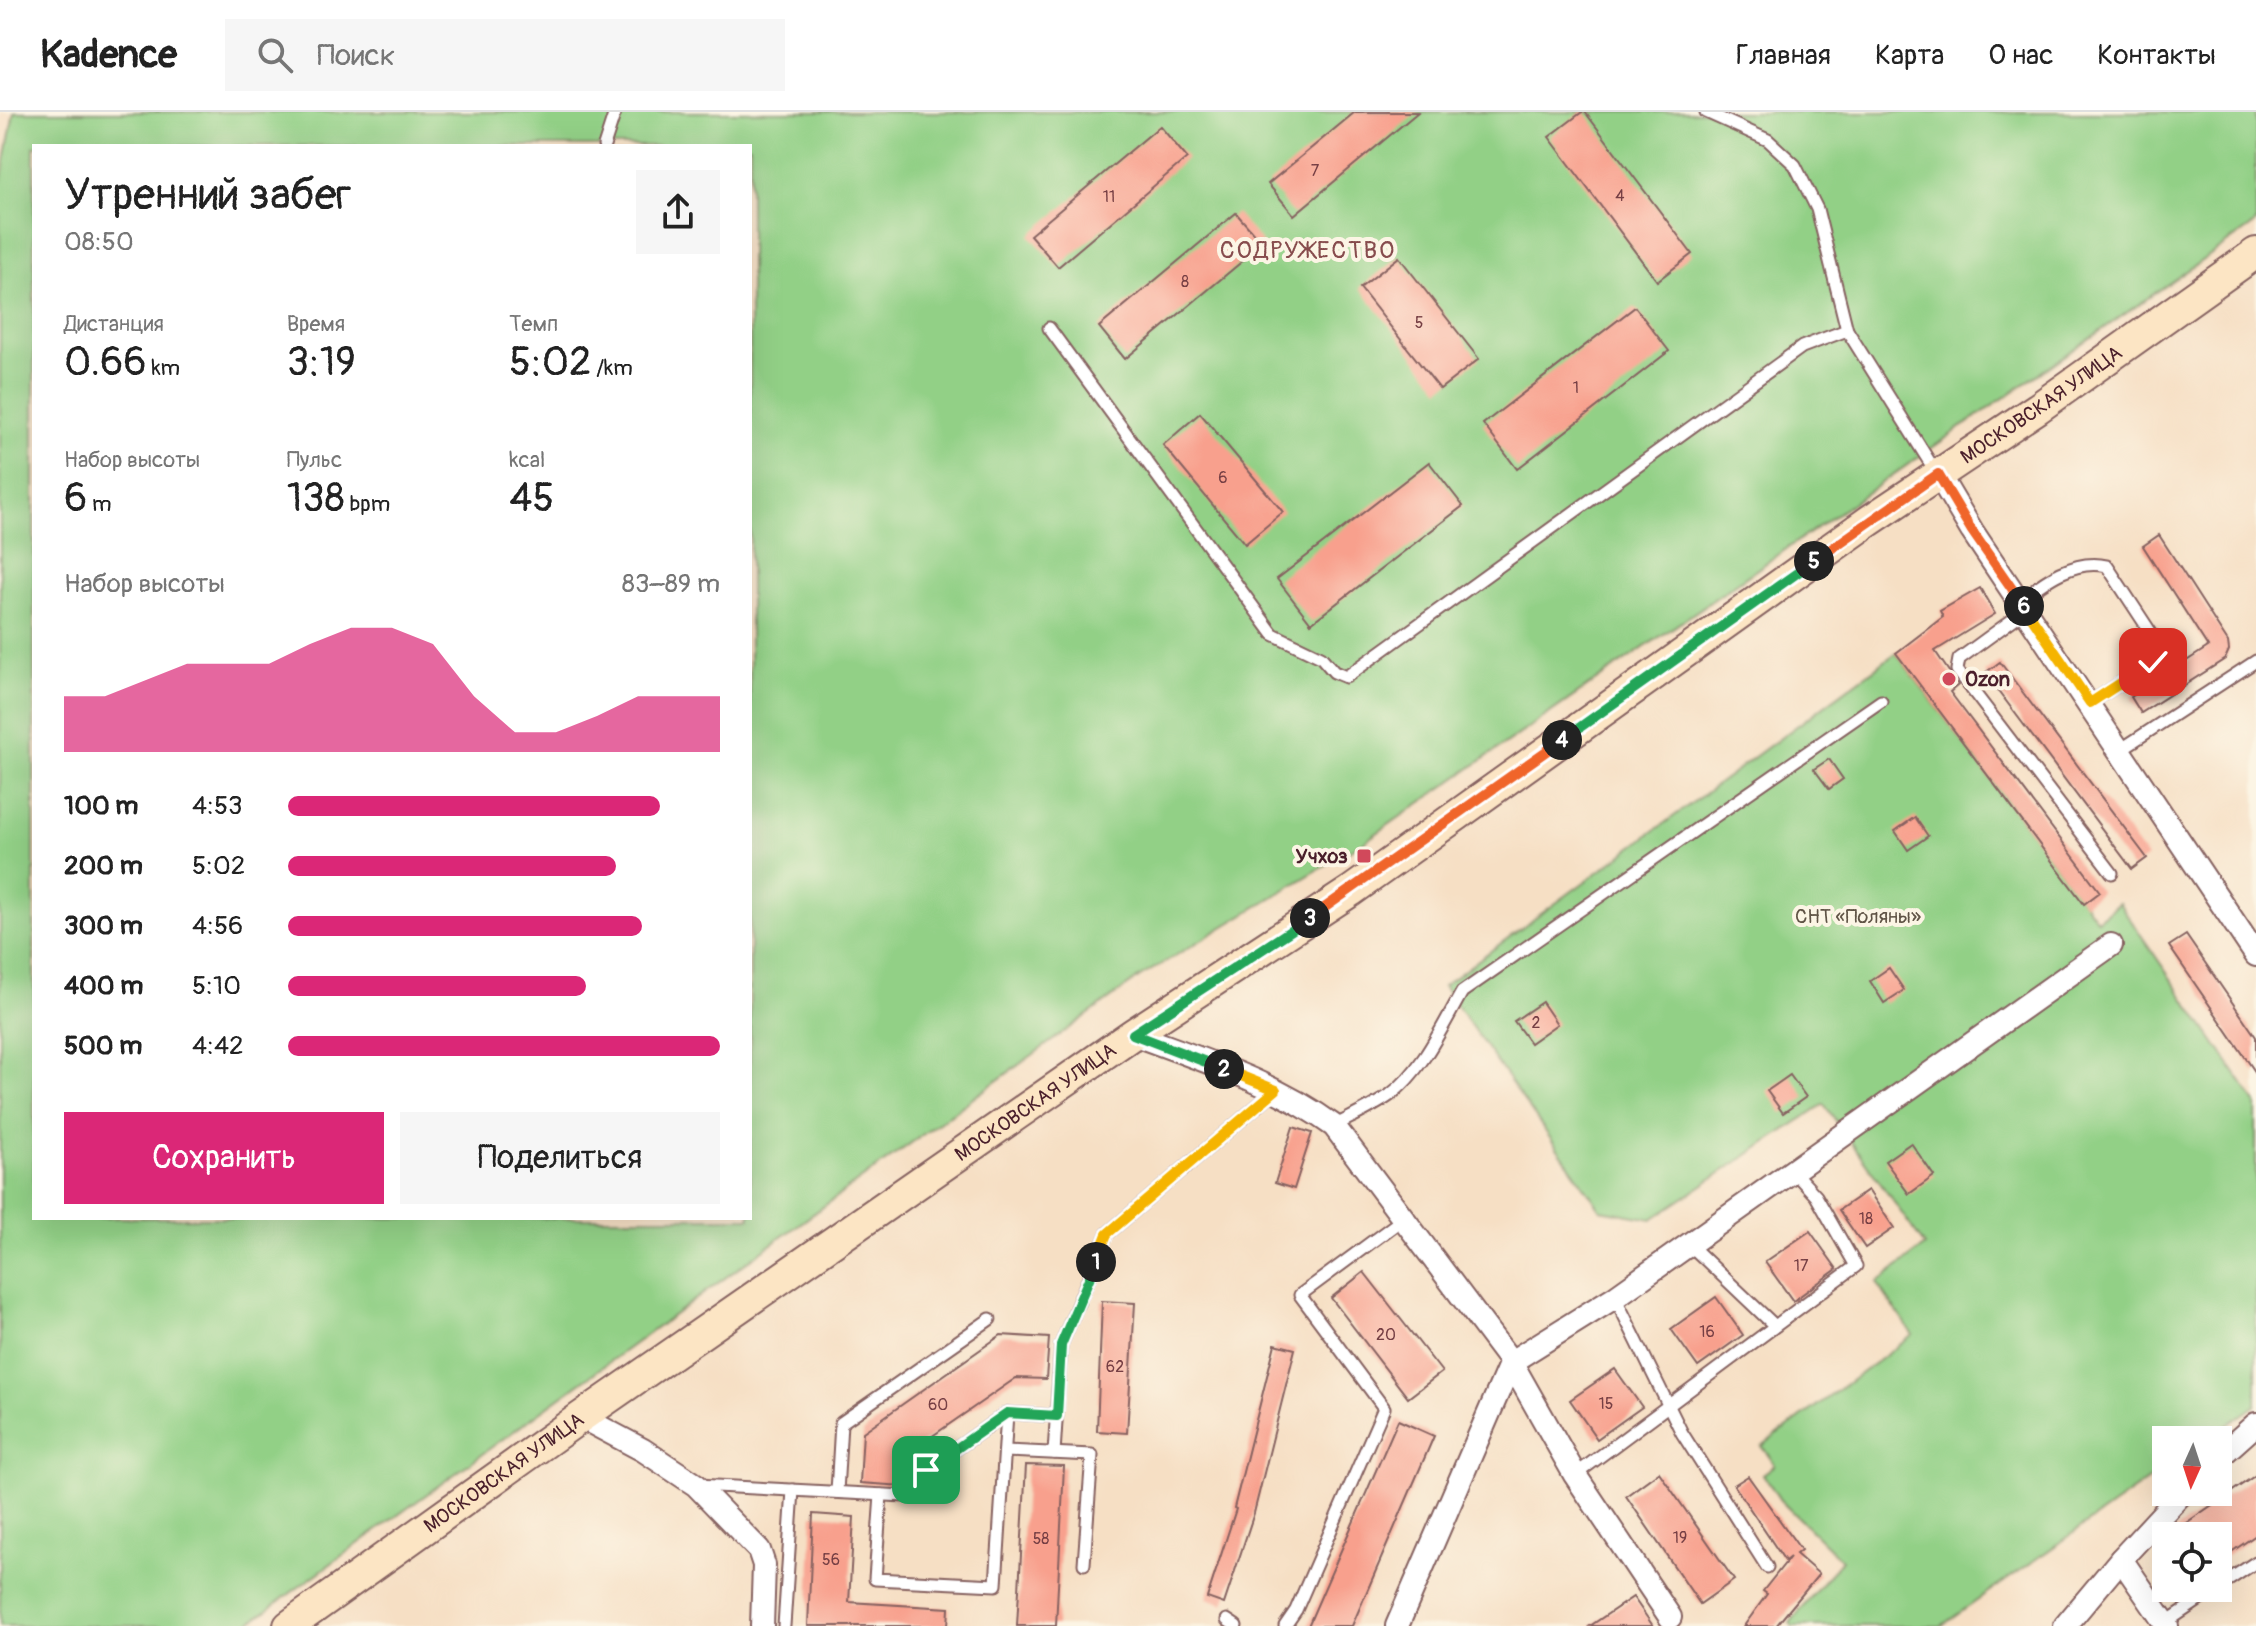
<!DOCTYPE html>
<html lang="ru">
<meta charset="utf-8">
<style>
:root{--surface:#fff;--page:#f6f6f6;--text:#222;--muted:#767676;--line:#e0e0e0;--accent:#db2777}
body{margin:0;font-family:Pangolin,sans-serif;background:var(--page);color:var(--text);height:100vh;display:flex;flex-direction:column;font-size:30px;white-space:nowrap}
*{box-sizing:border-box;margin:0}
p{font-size:26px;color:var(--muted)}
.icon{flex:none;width:44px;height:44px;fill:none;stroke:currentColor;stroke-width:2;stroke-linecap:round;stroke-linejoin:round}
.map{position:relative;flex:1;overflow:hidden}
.side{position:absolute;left:32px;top:32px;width:720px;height:1076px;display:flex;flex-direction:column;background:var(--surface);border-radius:0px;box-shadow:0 8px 32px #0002}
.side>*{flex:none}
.needle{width:52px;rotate:183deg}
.controls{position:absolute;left:2152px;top:1314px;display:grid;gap:16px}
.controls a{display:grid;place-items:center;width:80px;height:80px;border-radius:0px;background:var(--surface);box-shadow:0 8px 32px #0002;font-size:40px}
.pin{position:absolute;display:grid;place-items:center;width:68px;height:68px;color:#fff;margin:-34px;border-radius:16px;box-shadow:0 4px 12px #0006}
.km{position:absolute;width:40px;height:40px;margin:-20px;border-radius:50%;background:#222;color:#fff;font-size:22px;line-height:40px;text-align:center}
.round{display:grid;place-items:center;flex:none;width:84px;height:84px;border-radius:0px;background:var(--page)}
.head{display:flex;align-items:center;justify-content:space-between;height:136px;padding:0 32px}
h1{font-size:44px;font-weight:600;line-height:60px}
.metrics{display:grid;grid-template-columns:repeat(3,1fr);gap:12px;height:136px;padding:8px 32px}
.metrics div{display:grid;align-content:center}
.metrics b{font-size:40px;font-weight:600}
.metrics small{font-size:22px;font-weight:400}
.metrics p{font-size:22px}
.chart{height:224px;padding:16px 32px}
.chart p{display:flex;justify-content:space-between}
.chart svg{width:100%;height:144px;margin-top:8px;fill:var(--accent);opacity:.7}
.button{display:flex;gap:16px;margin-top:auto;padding:16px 32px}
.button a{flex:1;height:92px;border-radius:0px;background:var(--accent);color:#fff;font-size:32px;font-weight:600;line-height:92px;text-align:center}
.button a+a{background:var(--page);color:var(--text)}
ul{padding:0 32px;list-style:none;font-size:26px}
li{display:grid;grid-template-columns:128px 96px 1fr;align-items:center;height:60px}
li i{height:20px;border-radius:10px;background:var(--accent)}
header{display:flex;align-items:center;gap:48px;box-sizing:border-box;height:112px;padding:0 40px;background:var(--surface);border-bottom:2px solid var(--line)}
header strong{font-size:38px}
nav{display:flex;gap:44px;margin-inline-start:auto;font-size:28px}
.search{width:560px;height:72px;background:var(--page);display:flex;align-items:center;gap:20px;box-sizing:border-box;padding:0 28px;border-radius:0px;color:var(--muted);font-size:30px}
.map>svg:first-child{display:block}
.green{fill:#92d086;stroke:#6e7858;stroke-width:2;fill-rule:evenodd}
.building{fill:#f8a08d}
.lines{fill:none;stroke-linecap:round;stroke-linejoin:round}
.service-casing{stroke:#866261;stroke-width:15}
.minor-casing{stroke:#866261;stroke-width:26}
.secondary-casing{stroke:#866261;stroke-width:34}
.service{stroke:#fff;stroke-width:11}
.minor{stroke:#fff;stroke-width:22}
.secondary{stroke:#fce5c4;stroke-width:30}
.split-1-casing{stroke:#fff;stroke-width:16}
.split-2-casing{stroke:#fff;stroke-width:16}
.split-3-casing{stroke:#fff;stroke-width:16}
.split-4-casing{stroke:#fff;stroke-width:16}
.split-5-casing{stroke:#fff;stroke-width:16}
.split-6-casing{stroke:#fff;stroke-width:16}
.split-7-casing{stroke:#fff;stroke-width:16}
.split-1{stroke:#22a559;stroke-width:10}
.split-2{stroke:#f5b400;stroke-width:10}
.split-3{stroke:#22a559;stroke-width:10}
.split-4{stroke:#f0652b;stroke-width:10}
.split-5{stroke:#22a559;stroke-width:10}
.split-6{stroke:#f0652b;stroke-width:10}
.split-7{stroke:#f5b400;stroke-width:10}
.poi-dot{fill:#d1495b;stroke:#fcf5e5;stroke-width:3}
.labels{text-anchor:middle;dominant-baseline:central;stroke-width:8;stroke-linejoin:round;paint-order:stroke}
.number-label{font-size:16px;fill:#763f44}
.street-label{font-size:20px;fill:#4a1f2b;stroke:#fcf5e5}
.poi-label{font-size:20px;font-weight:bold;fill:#4a1f2b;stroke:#fcf5e5;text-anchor:start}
.park-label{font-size:20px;fill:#605446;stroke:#fcf5e5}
.quarter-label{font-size:24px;letter-spacing:2px;fill:#874c4d;stroke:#fcf5e5}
</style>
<header>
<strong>Kadence</strong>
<div class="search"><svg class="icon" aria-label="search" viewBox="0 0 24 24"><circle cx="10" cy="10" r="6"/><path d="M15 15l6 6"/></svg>Поиск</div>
<nav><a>Главная</a><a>Карта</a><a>О нас</a><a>Контакты</a></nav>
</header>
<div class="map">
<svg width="2256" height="1514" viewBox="0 0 2256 1514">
<rect width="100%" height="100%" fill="#fcf5e5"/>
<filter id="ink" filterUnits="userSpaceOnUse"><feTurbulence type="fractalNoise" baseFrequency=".0125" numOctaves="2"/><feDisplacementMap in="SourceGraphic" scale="16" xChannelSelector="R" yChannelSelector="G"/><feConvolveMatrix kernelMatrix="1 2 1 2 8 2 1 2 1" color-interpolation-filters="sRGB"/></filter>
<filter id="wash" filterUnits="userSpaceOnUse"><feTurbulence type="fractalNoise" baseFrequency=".006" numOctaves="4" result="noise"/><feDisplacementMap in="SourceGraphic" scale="32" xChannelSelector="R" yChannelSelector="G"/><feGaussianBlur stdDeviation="1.8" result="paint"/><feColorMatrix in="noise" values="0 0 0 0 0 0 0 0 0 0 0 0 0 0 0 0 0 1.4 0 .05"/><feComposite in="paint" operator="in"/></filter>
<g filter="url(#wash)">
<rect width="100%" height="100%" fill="#f6dfc4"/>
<g class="green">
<path d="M14,0H2256V111L1364,730L1140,865L245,1514H0V76ZM34,34H750V1106H34Z"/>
<polygon points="1896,541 2097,808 2119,791 2256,991 2256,1293 2206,1328 2166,1328 2166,1356 1941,1514 1793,1514 1790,1511 1841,1448 1780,1388 1763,1362 1775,1353 1762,1334 1913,1223 1877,1171 1925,1134 1824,992 1652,1107 1601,1098 1443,874"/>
</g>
<g id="blocks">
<g class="building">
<polygon points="1355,0 1418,0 1294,103 1268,72"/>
<polygon points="1582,0 1585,0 1692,142 1657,169 1549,25"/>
<polygon points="1160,14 1187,46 1058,155 1030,123"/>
<polygon points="1236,101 1263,132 1125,247 1099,215"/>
<polygon points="1399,145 1479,247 1440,277 1360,176"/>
<polygon points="1635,195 1669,239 1517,357 1483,312"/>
<polygon points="1200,301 1283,400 1245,432 1163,333"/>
<polygon points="1429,350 1463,394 1311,511 1277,467"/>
<polygon points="2159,423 2228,530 2229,538 2225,547 2141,601 2131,585 2208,535 2143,434"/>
<polygon points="1980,476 1995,502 1935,539 1958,573 1950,580 2100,780 2084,792 1896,541 1943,505 1940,499"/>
<polygon points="2000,550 2147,746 2132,757 1985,561"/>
<polygon points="1829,647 1843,667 1829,677 1814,657"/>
<polygon points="1915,705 1928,724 1908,738 1895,719"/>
<polygon points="2186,823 2256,925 2256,961 2169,834"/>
<polygon points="1889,856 1904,878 1884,891 1870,869"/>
<polygon points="1542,890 1557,912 1530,931 1514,909"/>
<polygon points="1790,963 1806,985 1783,1001 1767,979"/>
<polygon points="1293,1015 1312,1021 1294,1077 1275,1071"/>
<polygon points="1911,1031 1934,1064 1909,1082 1885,1049"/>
<polygon points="1868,1078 1894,1116 1865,1136 1839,1098"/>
<polygon points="1810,1119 1837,1157 1793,1189 1765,1150"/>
<polygon points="1364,1160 1442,1260 1408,1286 1331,1186"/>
<polygon points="1716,1185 1743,1223 1698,1255 1671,1217"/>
<polygon points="1102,1189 1135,1191 1127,1321 1097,1319"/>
<polygon points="1001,1223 1049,1226 1046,1267 1016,1266 905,1343 903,1374 860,1371 863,1320"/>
<polygon points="1275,1232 1295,1237 1254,1401 1224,1492 1207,1486 1236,1397 1234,1396"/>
<polygon points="1615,1257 1642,1295 1597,1327 1570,1288"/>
<polygon points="1398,1308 1434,1324 1352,1514 1308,1514"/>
<polygon points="1026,1353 1064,1354 1056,1514 1017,1514"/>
<polygon points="1659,1360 1734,1468 1700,1492 1626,1384"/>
<polygon points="2256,1363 2256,1423 2218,1449 2218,1424 2167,1424"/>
<polygon points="1748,1364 1801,1438 1796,1442 1819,1462 1776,1514 1744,1514 1767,1482 1763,1479 1790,1445 1785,1449 1734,1373"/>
<polygon points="813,1402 854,1405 849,1490 949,1496 948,1514 808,1514"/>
<polygon points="1633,1485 1653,1514 1590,1514"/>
</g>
</g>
</g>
<g filter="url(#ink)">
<use href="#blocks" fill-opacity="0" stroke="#866261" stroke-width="2"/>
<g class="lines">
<defs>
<g id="service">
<polyline points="1706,0 1768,28 1795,53 1817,97 1847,218 1937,362"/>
<polyline points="604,34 615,0"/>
<polyline points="1049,216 1273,522 1321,545 1334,560 1346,565 1802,235 1847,218"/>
<path d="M2020,488C2044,469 2075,446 2107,454L2157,530L2159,541L2153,550L2090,591"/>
<polyline points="2026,498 1959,547 1957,558 2112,761"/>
<polyline points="2120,638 2256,549"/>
<path d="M1334,1014C1353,1004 1373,995 1390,983C1423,958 1442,915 1462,880L1881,589"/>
<polyline points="1689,1132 1775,1214"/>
<polyline points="1615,1185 1682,1321 1767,1455"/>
<polyline points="1005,1339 1092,1343 1084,1452"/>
<polyline points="1054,1341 1061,1233 1107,1122 1276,978"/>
<polyline points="1575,1363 1856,1154 1816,1084 1793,1059"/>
<polyline points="697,1373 924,1385 926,1358 1007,1301 1057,1304"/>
<polyline points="837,1380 841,1311 990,1207"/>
<polyline points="881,1383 875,1467 996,1473 1007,1301"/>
<polyline points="2218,1475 2256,1450"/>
<polyline points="1227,1508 1236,1514"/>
<polyline points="2165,1511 2217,1476"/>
<polyline points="784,1514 793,1378"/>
<polyline points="1285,1514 1296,1498 1384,1296 1300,1183 1404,1106"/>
</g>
<g id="minor">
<polyline points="1938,362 1972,419 2256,843"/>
<path d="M1133,922C1202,948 1274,970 1334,1014L1511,1250L1575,1363L1670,1505"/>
<polyline points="581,1305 643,1338 696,1373 759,1438 764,1453 762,1514"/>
<polyline points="2218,1346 2256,1312"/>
<polyline points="2121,1447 2167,1514"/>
<polyline points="1397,1514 1511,1250 1615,1185 2111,833"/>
<polyline points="2065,1514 2121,1447 2183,1380"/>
</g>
<g id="secondary">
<path id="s1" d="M289,1514L581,1305L1133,922L1351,779L1869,409L2038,296L2256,141"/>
</g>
</defs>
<use href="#service" class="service-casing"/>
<use href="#minor" class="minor-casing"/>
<use href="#secondary" class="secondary-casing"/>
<use href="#service" class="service"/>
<use href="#minor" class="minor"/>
<use href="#secondary" class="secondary"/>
</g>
</g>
<g class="lines" filter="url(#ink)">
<defs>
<polyline id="split-1" points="926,1358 1007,1301 1057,1304 1061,1233 1096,1150"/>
<polyline id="split-2" points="1096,1150 1107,1122 1276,978 1224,957"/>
<polyline id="split-3" points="1224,957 1133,922 1310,806"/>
<polyline id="split-4" points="1310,806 1562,628"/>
<polyline id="split-5" points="1562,628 1814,449"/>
<polyline id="split-6" points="1814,449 1938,362 1972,419 2024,494"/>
<polyline id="split-7" points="2024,494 2090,591 2153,550"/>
</defs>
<use href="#split-1" class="split-1-casing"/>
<use href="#split-2" class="split-2-casing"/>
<use href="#split-3" class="split-3-casing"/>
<use href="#split-4" class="split-4-casing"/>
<use href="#split-5" class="split-5-casing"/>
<use href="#split-6" class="split-6-casing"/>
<use href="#split-7" class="split-7-casing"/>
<use href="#split-1" class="split-1"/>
<use href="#split-2" class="split-2"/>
<use href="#split-3" class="split-3"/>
<use href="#split-4" class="split-4"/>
<use href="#split-5" class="split-5"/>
<use href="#split-6" class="split-6"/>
<use href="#split-7" class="split-7"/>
</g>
<g class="poi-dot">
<circle cx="1949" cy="567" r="8"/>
<rect x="1356" y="736" width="16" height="16" rx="4"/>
</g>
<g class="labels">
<g class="number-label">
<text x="1315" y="59">7</text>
<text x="1620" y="84">4</text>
<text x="1109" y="85">11</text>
<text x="1185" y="170">8</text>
<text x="1419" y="211">5</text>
<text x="1576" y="276">1</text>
<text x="1223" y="366">6</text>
<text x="1536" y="911">2</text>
<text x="1866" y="1107">18</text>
<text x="1801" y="1154">17</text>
<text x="1707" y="1220">16</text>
<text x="1386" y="1223">20</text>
<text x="1115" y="1255">62</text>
<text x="1606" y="1292">15</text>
<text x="938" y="1293">60</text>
<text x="1680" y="1426">19</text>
<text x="1041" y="1427">58</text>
<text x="831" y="1448">56</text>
</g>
<g class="street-label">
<text stroke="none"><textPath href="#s1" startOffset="2136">МОСКОВСКАЯ УЛИЦА</textPath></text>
<text stroke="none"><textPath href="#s1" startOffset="912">МОСКОВСКАЯ УЛИЦА</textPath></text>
<text stroke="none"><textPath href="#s1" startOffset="264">МОСКОВСКАЯ УЛИЦА</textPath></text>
</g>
<g class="poi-label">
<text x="1965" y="567">Ozon</text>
<text x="1348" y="744" text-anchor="end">Учхоз</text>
</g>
<g class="park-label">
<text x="1858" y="804">СНТ «Поляны»</text>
</g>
<g class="quarter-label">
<text x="1308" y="138">СОДРУЖЕСТВО</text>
</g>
</g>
</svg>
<div class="controls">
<a><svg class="needle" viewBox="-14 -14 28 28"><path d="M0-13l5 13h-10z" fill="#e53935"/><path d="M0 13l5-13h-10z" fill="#767676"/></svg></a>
<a><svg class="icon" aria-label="locate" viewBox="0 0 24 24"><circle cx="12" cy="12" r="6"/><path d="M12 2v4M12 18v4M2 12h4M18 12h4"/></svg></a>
</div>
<div class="pin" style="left:926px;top:1358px;background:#1e9e55"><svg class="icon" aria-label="arrive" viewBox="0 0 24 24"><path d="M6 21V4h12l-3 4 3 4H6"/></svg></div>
<div class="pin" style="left:2153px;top:550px;background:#d93025"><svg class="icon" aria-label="check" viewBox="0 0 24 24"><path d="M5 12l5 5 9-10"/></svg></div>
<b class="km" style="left:1096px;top:1150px">1</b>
<b class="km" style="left:1224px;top:957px">2</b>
<b class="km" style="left:1310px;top:806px">3</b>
<b class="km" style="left:1562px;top:628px">4</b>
<b class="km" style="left:1814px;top:449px">5</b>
<b class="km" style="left:2024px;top:494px">6</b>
<section class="side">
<div class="head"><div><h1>Утренний забег</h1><p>08:50</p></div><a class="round"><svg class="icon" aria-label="share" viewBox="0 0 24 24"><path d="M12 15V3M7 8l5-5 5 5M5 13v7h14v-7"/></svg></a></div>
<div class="metrics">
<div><p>Дистанция</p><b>0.66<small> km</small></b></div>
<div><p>Время</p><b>3:19</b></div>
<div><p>Темп</p><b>5:02<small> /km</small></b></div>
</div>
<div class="metrics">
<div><p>Набор высоты</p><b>6<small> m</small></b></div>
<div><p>Пульс</p><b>138<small> bpm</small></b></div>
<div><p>kcal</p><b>45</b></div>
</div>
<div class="chart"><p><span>Набор высоты</span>83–89 m</p>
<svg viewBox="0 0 160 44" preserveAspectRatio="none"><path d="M0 44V27L10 27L20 22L30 17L40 17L50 17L60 11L70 6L80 6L90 11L100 27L110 38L120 38L130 33L140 27L150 27L160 27V44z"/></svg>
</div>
<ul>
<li><b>100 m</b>4:53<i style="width:86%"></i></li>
<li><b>200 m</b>5:02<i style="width:76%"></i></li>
<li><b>300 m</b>4:56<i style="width:82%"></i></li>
<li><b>400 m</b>5:10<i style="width:69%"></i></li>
<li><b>500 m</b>4:42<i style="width:100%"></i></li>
</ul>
<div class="button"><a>Сохранить</a><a>Поделиться</a></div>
</section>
</div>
